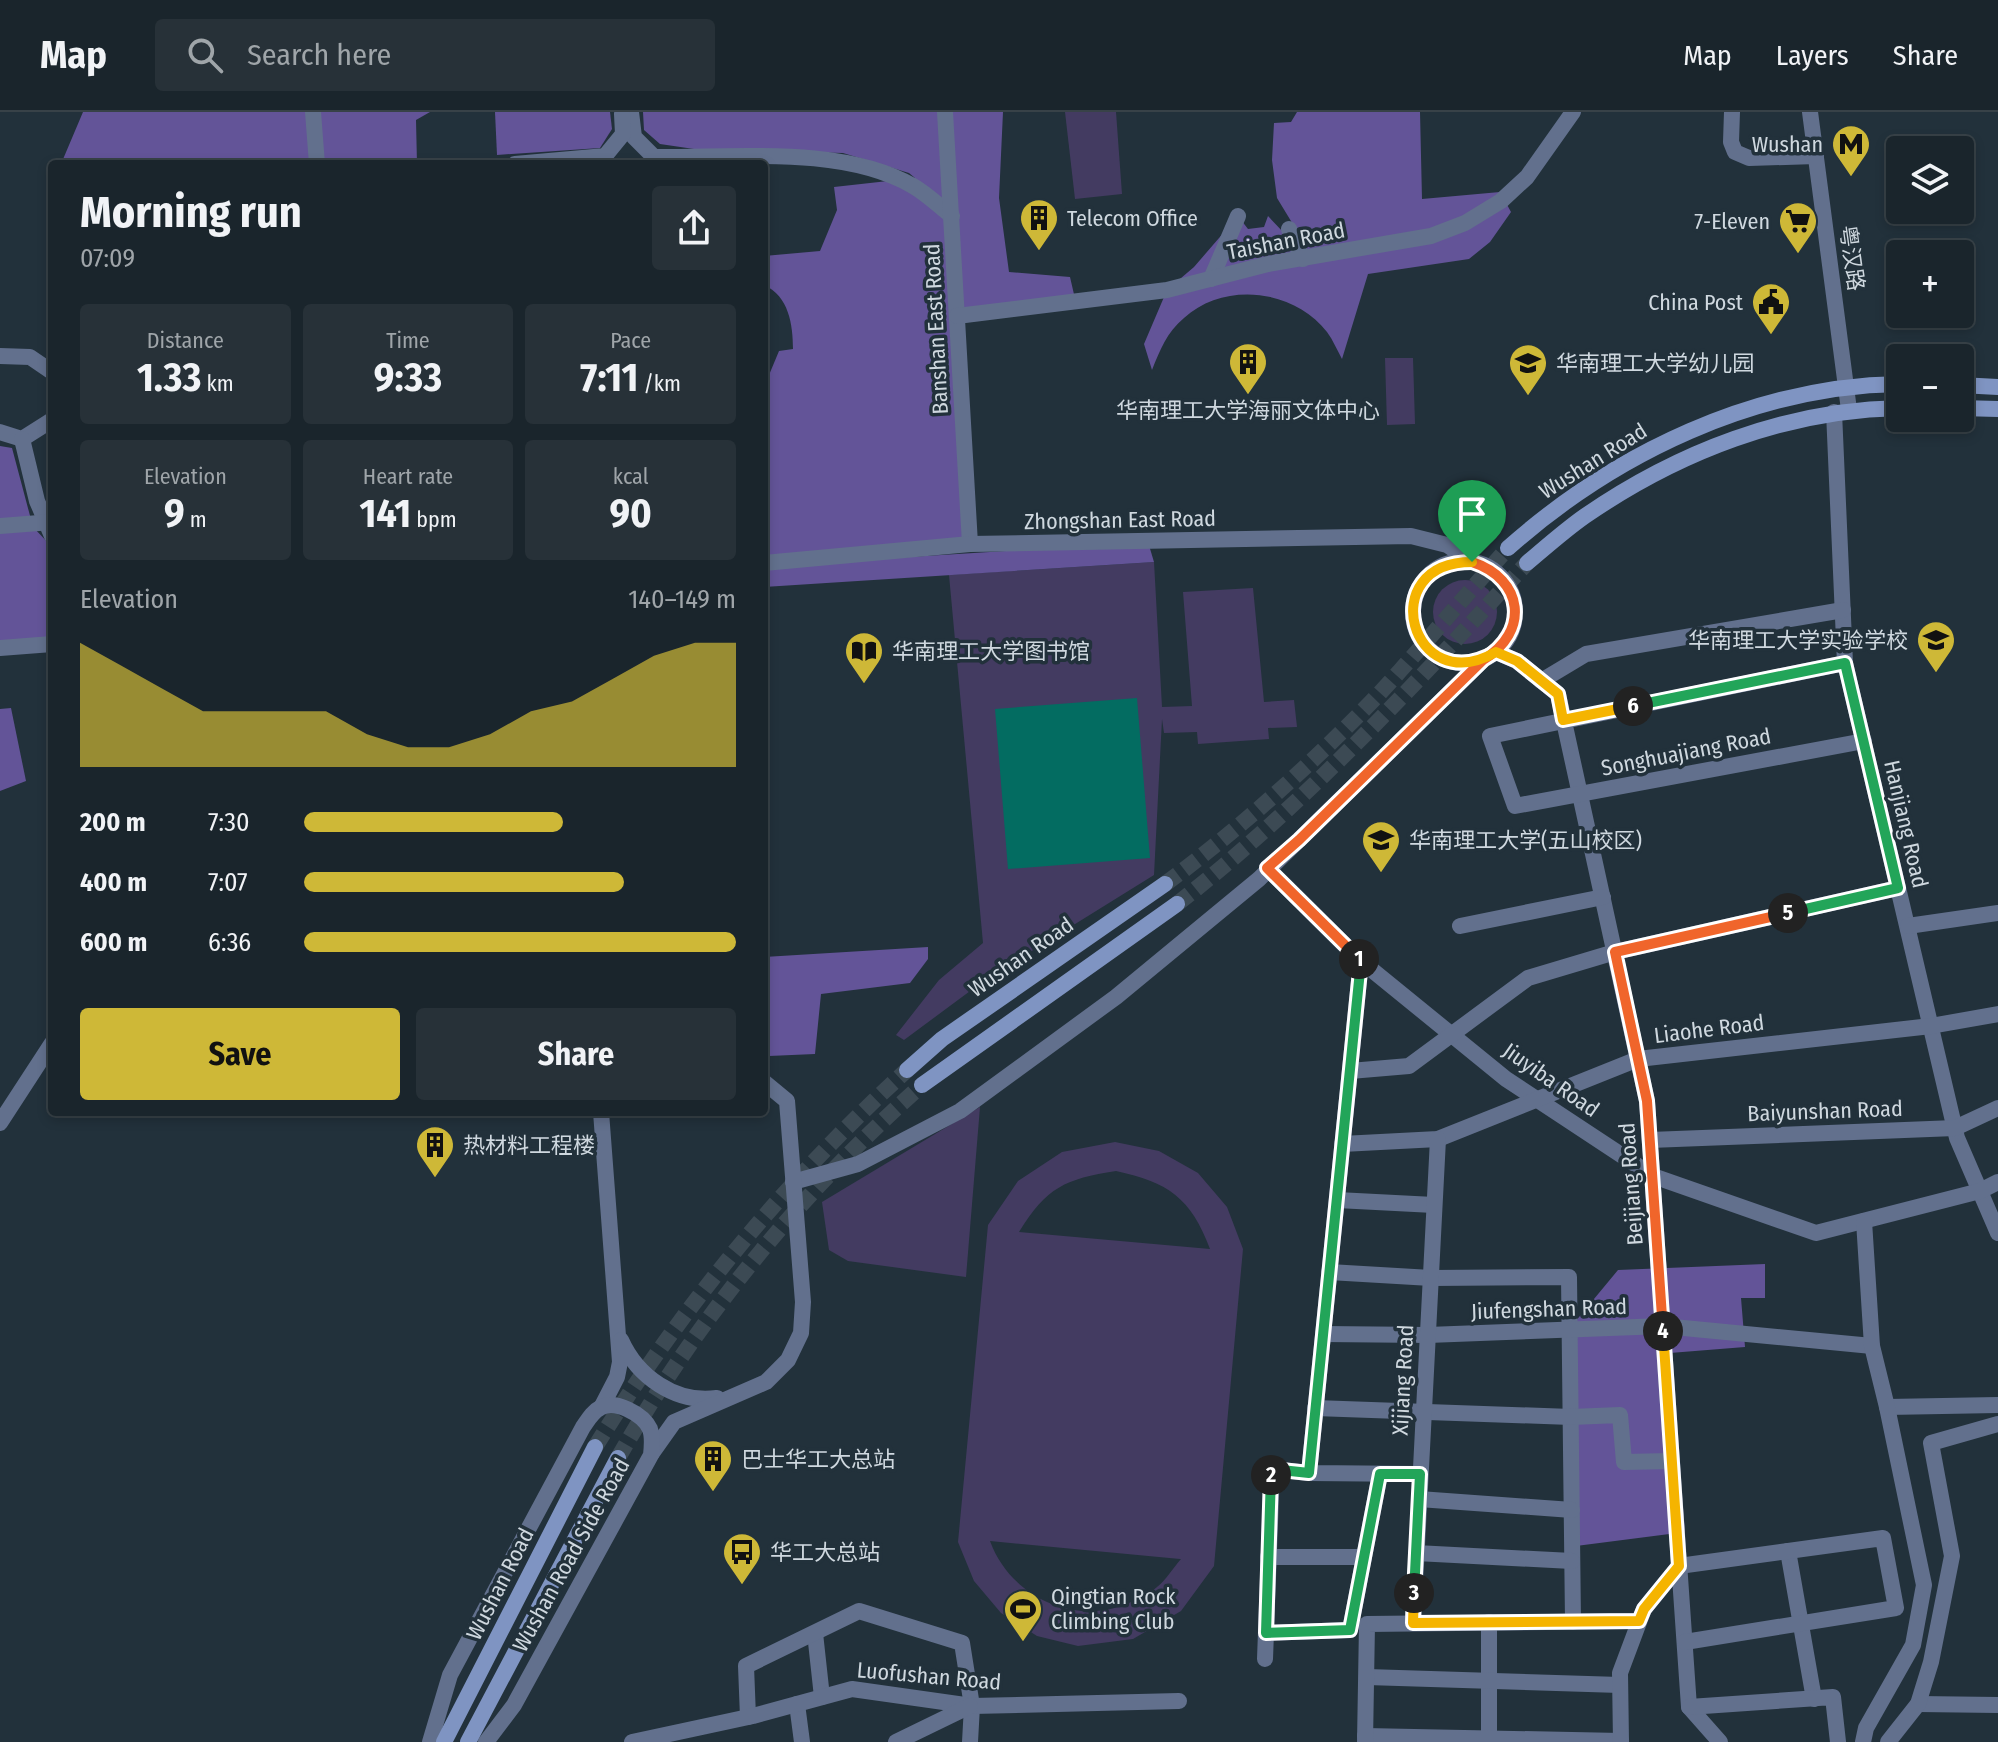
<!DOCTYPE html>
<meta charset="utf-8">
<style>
:root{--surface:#1a252c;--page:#273138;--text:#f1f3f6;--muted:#9fa5a9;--line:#384248;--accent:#ceb837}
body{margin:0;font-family:"Fira Sans Condensed","Noto Sans SC",sans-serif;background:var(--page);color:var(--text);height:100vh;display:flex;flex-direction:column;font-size:30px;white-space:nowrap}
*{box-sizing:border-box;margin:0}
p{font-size:26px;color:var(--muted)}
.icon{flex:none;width:44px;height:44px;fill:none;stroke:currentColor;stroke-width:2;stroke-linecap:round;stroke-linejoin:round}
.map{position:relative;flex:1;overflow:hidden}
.side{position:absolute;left:48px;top:48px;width:720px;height:956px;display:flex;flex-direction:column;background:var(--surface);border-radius:8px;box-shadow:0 4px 12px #0003,0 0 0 2px var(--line)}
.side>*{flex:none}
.fabs{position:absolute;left:1886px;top:24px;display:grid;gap:16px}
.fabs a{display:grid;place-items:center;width:88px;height:88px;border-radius:8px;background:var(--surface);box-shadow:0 4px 12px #0003,0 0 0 2px var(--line);font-size:40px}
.pin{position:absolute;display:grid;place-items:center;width:68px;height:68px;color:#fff;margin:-82px -34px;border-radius:50% 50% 50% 0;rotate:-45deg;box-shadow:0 0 8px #0007}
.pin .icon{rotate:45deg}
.km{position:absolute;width:40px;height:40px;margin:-20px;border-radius:50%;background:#222;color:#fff;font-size:22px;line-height:40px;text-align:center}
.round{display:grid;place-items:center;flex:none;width:84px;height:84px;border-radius:8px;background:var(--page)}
.summary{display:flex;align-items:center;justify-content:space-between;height:136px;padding:0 32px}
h1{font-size:44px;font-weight:700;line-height:60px}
.metrics{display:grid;grid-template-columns:repeat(3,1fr);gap:12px;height:136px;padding:8px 32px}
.metrics div{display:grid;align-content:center;border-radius:8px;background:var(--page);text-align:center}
.metrics b{font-size:40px;font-weight:700}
.metrics small{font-size:22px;font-weight:400}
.metrics p{font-size:22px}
.chart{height:224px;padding:16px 32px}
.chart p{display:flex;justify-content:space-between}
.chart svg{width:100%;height:144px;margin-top:8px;fill:var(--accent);opacity:.7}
.button{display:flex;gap:16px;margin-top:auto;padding:16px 32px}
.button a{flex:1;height:92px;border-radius:8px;background:var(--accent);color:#111;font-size:32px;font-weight:700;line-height:92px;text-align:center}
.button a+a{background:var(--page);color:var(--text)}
ul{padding:0 32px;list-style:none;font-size:26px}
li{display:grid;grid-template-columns:128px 96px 1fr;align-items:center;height:60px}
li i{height:20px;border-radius:10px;background:var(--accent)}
header{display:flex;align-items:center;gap:48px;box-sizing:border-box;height:112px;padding:0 40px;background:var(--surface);border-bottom:2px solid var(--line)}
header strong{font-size:38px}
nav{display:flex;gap:44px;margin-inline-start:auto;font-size:28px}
.search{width:560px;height:72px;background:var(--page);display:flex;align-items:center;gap:20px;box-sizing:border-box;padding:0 28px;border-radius:8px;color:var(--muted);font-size:30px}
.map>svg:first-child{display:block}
.green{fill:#433b61;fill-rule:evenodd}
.forest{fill:#635498}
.water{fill:#036c61}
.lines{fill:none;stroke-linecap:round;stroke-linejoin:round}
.secondary-tunnel{stroke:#3c4a54;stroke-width:16;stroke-dasharray:16 8;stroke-linecap:butt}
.street{stroke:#62708d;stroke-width:16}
.secondary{stroke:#7f94c2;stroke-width:16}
.split-1-casing{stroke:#fff;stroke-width:16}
.split-2-casing{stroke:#fff;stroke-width:16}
.split-3-casing{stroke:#fff;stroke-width:16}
.split-4-casing{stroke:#fff;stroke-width:16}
.split-5-casing{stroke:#fff;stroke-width:16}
.split-6-casing{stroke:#fff;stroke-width:16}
.split-7-casing{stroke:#fff;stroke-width:16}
.split-1{stroke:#f0652b;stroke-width:10}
.split-2{stroke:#22a559;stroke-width:10}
.split-3{stroke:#22a559;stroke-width:10}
.split-4{stroke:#f5b400;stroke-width:10}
.split-5{stroke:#f0652b;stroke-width:10}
.split-6{stroke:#22a559;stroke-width:10}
.split-7{stroke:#f5b400;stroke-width:10}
.labels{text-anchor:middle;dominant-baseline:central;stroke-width:7;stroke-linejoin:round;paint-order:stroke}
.poi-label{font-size:22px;fill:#cfd8df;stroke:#22313b;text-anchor:start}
.street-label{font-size:22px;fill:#cfd8df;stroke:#22313b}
</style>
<header>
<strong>Map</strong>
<div class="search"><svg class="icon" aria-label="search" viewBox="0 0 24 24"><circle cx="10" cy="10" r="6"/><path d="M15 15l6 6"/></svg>Search here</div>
<nav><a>Map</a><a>Layers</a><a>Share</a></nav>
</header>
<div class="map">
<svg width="1998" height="1630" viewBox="0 0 1998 1630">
<rect width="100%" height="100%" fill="#22313b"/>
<g class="green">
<polygon points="1065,0 1116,0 1122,82 1075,87"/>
<polygon points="1385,246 1413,246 1415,312 1387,313"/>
<polygon points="1154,450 1162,595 1192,594 1183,480 1253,476 1264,590 1294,588 1297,615 1268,616 1269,627 1198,632 1197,620 1164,621 1162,607 1154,763 985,868 904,928 896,923 939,868 983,831 949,463"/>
<circle cx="1465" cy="500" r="32"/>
<polygon points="980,995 966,1165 848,1149 829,1138 822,1090"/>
<path d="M1115,1030L1159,1039L1198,1061L1227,1095L1243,1137L1214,1454L1181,1499L1133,1527L1078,1534L1037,1524L1001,1501L974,1469L958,1430L988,1113L1018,1069L1062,1040ZM1116,1059C1168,1070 1191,1086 1210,1137L1019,1120C1047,1075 1065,1067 1116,1059ZM990,1429L1180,1447H1181C1173,1456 1166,1468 1157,1475C1151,1481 1142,1484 1135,1488C1080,1517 1011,1487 990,1429Z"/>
</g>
<g class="forest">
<polygon points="83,0 430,0 416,8 417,52 61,52"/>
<polygon points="495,0 610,0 612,17 600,36 497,43"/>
<path d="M643,0H1003L999,86L1009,160L1070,165L1076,191L958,204L970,432L764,446V275L779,239L793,237C793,213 789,184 764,173V144L820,139L837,98L834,75L915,66L909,61L843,41L694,37L660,32L644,18Z"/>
<path d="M1297,0H1420L1422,87L1500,80L1511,100L1490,130L1469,147L1368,162L1342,247C1337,238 1333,228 1327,220C1294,177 1224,169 1184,206C1167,220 1160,238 1152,258L1144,232L1167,178L1194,155L1238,104L1248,117L1264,115L1268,104L1284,121L1294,114L1277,86L1272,48L1274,11L1291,10Z"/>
<polygon points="0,334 12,336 33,415 52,435 52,528 0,532"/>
<polygon points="1148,430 1154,450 764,475 764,454"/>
<polygon points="11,596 26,669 0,679 0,597"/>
<polygon points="928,835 928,847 910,871 821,882 815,942 769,944 764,940 764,845"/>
<polygon points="1765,1152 1765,1186 1741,1186 1745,1235 1670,1241 1685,1420 1576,1434 1565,1222 1618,1158"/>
</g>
<polygon class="water" points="1137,586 1150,746 1008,757 995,597"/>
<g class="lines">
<g class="secondary-tunnel">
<path d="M1165,772C1242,715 1313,651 1379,582C1423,534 1465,484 1508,436"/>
<path d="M1177,792C1306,691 1416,571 1527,451"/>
<path d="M595,1335C681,1196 786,1068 907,958"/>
<path d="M618,1346C697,1207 802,1079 922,973"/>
</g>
<g class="street">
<polyline points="313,0 317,52"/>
<path d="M631,0L634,25L654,45C734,46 842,33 913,74C927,82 939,94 952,104"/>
<polyline points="945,0 970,432"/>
<polyline points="1732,0 1731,30 1735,40 1749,46 1816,44"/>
<polyline points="1810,0 1849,298"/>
<polyline points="515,52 605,44 623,22 622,2"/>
<polyline points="1289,117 1303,147"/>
<polyline points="1211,167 1238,104"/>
<polyline points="957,204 1167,178 1268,152 1431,124 1465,111 1501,89 1527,65 1573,0"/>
<polyline points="0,244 30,245 52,260"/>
<polyline points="1834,300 1845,551 1957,1026 1998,1121"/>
<polyline points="0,320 22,327 52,308"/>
<polyline points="22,327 37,389 52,424"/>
<polyline points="0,414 52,410"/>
<circle cx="1464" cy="500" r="51"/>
<polyline points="764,451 970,432 1411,424 1447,433 1472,450"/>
<polyline points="0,536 52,532"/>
<polyline points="1496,540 1517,549 1558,582 1647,989 1689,1595 1720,1630"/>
<polyline points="1845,551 1490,624 1515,694 1864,629"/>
<polyline points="1541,569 1586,542 1843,498"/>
<polyline points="1267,756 1361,849 1506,967 1653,1064 1816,1121 1980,1079 1998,1070"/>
<polyline points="1460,814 1603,785"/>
<polyline points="1908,814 1998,801"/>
<polyline points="1350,959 1409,954 1528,866 1615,840 1898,776"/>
<polyline points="601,1000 620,1250 617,1265 602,1294"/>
<polyline points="0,1011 52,931"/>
<polyline points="1650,1028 1955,1016 1998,996"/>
<polyline points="1342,1032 1438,1027 1638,947 1931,914 1998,902"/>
<polyline points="793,1070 858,1052 960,999 1116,885 1259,767 1483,548"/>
<polyline points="1337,1088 1434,1093"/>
<polyline points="1329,1160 1431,1166 1569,1165 1573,1510"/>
<polyline points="1323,1222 1428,1223 1663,1214 1872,1234"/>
<path d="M621,1228C637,1264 675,1292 717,1286"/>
<polyline points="1887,1295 1998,1293"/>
<polyline points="1315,1296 1571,1305 1620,1303 1624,1350 1672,1349"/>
<polyline points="652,1341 674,1310 766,1270 788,1248 801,1221 803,1190 787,989 764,970"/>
<polyline points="1309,1361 1361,849"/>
<polyline points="1419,1387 1572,1398"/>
<polyline points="1788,1439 1814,1587"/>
<polyline points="1416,1441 1572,1449"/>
<polyline points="1268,1445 1364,1445"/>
<polyline points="1489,1510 1489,1630"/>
<polyline points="1413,1511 1438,1027"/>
<polyline points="815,1521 822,1585"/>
<polyline points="1266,1521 1350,1518 1380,1362"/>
<polyline points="1265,1547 1272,1357 1309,1361 1420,1362"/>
<polyline points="1367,1565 1620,1573"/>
<polyline points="797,1592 802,1630"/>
<polyline points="1918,1592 1998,1593"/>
<polyline points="1689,1595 1833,1585 1838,1630"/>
<polyline points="748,1605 746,1554 859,1499 962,1531 972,1594 970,1630"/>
<polyline points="1365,1624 1621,1629"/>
<path d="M430,1630L450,1563L583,1315C588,1308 592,1300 600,1296C615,1287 643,1302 650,1317C653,1325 652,1334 651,1343L514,1593L486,1630"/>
<polyline points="632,1630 753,1604 852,1577 972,1594 1179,1589"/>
<polyline points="896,1630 970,1594"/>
<polyline points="1365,1630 1367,1512 1639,1509"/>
<polyline points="1621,1630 1620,1561 1644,1497 1679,1454 1883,1426 1896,1496 1685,1530"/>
<polyline points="1863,1630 1866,1616 1913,1533 1924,1473 1887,1295 1872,1234 1864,1109"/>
<polyline points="1888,1630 1918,1592 1931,1550 1952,1444 1931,1331 1998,1312"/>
</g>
<g class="secondary">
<polyline points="1960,273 1998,275"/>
<polyline points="1960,296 1998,297"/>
<path d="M1508,436C1615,341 1755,274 1900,272"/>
<path d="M1527,451C1546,435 1565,418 1585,404C1678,340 1786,298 1900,296"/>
<polyline points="907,958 942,927 1165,772"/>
<polyline points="922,973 1177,792"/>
<polyline points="444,1630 595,1335"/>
<polyline points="468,1630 618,1346"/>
</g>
</g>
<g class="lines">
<defs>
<path id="split-1" d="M1359,847L1267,756L1299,728L1483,548C1530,520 1524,467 1472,450"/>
<polyline id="split-2" points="1271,1363 1272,1357 1309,1361 1361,849 1359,847"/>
<polyline id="split-3" points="1271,1363 1266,1521 1350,1518 1380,1362 1420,1362 1414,1481"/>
<polyline id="split-4" points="1414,1481 1413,1511 1639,1509 1644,1497 1679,1454 1663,1219"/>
<polyline id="split-5" points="1663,1219 1647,989 1615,840 1788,801"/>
<polyline id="split-6" points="1633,594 1845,551 1898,776 1788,801"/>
<path id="split-7" d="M1472,450C1373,450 1411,589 1496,540L1517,549L1558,582L1563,608L1633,594"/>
</defs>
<use href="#split-1" class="split-1-casing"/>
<use href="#split-2" class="split-2-casing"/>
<use href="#split-3" class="split-3-casing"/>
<use href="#split-4" class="split-4-casing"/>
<use href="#split-5" class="split-5-casing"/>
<use href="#split-6" class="split-6-casing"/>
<use href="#split-7" class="split-7-casing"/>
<use href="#split-1" class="split-1"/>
<use href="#split-2" class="split-2"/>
<use href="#split-3" class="split-3"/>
<use href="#split-4" class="split-4"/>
<use href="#split-5" class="split-5"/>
<use href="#split-6" class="split-6"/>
<use href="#split-7" class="split-7"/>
</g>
<defs>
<symbol id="metro-pin" viewBox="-11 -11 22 30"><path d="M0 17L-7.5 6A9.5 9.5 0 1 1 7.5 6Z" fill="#ceb837" stroke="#22313b"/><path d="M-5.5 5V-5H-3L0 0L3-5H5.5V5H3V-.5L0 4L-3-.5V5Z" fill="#111"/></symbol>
<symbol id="building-pin" viewBox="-11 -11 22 30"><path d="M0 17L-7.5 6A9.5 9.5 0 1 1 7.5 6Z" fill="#ceb837" stroke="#22313b"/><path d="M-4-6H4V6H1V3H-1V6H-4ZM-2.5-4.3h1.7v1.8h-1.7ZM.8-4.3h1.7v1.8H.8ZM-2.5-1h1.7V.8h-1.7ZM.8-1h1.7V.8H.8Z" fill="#111"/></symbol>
<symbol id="supermarket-pin" viewBox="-11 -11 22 30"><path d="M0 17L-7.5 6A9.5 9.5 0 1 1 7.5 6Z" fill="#ceb837" stroke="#22313b"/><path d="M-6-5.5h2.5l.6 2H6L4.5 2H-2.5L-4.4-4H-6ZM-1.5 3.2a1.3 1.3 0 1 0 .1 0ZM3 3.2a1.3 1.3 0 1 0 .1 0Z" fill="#111"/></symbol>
<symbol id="civic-pin" viewBox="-11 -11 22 30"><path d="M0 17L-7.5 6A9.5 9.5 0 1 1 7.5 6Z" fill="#ceb837" stroke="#22313b"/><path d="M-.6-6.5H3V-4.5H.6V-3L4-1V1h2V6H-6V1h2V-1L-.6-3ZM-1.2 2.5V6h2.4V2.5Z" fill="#111"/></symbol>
<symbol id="school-pin" viewBox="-11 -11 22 30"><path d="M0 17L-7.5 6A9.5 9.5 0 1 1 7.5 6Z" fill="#ceb837" stroke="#22313b"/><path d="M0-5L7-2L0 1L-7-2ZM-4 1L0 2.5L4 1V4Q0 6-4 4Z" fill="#111"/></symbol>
<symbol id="library-pin" viewBox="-11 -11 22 30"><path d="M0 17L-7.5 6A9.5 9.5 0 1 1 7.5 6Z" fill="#ceb837" stroke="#22313b"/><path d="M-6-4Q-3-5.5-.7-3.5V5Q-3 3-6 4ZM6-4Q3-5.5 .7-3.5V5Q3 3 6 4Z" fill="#111"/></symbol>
<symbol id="university-pin" viewBox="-11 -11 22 30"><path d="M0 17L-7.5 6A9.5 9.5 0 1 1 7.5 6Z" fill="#ceb837" stroke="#22313b"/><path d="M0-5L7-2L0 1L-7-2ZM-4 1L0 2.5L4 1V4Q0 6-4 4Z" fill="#111"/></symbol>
<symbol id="bus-pin" viewBox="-11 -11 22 30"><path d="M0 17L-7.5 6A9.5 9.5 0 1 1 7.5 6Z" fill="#ceb837" stroke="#22313b"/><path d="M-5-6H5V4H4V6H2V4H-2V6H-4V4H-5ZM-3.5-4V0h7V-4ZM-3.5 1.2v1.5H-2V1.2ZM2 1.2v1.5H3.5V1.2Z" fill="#111"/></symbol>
<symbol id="stadium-pin" viewBox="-11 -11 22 30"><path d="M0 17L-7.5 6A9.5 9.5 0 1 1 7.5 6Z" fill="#ceb837" stroke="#22313b"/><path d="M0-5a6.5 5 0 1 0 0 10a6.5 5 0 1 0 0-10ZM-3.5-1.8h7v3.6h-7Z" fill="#111"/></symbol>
</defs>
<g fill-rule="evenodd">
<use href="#metro-pin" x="1829" y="10" width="44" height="60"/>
<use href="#building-pin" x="1017" y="84" width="44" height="60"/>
<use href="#supermarket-pin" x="1776" y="87" width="44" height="60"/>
<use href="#civic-pin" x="1749" y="168" width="44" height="60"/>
<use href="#building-pin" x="1226" y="228" width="44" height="60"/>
<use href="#school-pin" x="1506" y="229" width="44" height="60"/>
<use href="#school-pin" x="1914" y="506" width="44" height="60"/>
<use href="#library-pin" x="842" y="517" width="44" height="60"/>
<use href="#university-pin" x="1359" y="706" width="44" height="60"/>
<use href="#building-pin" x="413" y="1011" width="44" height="60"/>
<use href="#building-pin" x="691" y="1325" width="44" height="60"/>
<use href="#bus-pin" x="720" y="1418" width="44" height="60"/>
<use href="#stadium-pin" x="1001" y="1475" width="44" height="60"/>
</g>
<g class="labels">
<g class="poi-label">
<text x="1823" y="32" text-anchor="end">Wushan</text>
<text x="1067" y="106">Telecom Office</text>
<text x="1770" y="109" text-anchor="end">7-Eleven</text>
<text x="1743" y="190" text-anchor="end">China Post</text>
<text x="1556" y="251">华南理工大学幼儿园</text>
<text x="1248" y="298" text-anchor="middle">华南理工大学海丽文体中心</text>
<text x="1908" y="528" text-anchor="end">华南理工大学实验学校</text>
<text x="892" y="539">华南理工大学图书馆</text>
<text x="1409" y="728">华南理工大学(五山校区)</text>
<text x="463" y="1033">热材料工程楼</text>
<text x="741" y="1347">巴士华工大总站</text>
<text x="770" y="1440">华工大总站</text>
<text x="1051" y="1484">Qingtian Rock<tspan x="1051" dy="25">Climbing Club</tspan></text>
</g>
<g class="street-label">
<text transform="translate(1286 129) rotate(-11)">Taishan Road</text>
<text transform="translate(1852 146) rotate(82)">粤汉路</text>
<text transform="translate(936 217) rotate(-93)">Banshan East Road</text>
<text transform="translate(1593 349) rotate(-32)">Wushan Road</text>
<text transform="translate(1120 408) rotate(-1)">Zhongshan East Road</text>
<text transform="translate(1686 640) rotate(-11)">Songhuajiang Road</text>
<text transform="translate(1906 712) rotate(77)">Hanjiang Road</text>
<text transform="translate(1021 845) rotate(-35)">Wushan Road</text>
<text transform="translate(1709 917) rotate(-7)">Liaohe Road</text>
<text transform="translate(1551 968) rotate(35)">Jiuyiba Road</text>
<text transform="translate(1825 999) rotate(-2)">Baiyunshan Road</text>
<text transform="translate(1631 1072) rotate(-94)">Beijiang Road</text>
<text transform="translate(1549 1197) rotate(-2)">Jiufengshan Road</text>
<text transform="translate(1403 1268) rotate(-87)">Xijiang Road</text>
<text transform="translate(571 1443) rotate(-61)">Wushan Road Side Road</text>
<text transform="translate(500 1472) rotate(-63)">Wushan Road</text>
<text transform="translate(929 1564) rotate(5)">Luofushan Road</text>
</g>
</g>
</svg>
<div class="fabs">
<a><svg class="icon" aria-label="layers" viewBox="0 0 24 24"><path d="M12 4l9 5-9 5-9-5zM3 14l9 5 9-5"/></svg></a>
<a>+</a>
<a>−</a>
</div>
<div class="pin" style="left:1472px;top:450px;background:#1e9e55"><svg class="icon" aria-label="arrive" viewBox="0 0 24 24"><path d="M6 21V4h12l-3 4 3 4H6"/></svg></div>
<b class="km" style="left:1359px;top:847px">1</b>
<b class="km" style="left:1271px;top:1363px">2</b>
<b class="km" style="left:1414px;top:1481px">3</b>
<b class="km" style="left:1663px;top:1219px">4</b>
<b class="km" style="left:1788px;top:801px">5</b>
<b class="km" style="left:1633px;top:594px">6</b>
<section class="side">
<div class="summary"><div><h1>Morning run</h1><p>07:09</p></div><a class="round"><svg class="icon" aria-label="share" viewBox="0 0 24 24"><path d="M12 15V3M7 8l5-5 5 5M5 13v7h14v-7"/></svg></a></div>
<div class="metrics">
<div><p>Distance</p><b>1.33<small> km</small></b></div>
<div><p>Time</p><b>9:33</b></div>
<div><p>Pace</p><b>7:11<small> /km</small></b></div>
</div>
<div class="metrics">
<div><p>Elevation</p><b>9<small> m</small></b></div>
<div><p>Heart rate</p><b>141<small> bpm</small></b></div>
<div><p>kcal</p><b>90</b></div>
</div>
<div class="chart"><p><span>Elevation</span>140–149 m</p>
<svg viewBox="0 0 160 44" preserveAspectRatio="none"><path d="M0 44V6L10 13L20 20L30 27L40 27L50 27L60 27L70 34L80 38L90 38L100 34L110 27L120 24L130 17L140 10L150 6L160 6V44z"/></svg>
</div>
<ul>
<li><b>200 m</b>7:30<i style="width:60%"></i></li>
<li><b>400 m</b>7:07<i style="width:74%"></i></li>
<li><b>600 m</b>6:36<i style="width:100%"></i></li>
</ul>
<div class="button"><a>Save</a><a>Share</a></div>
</section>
</div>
